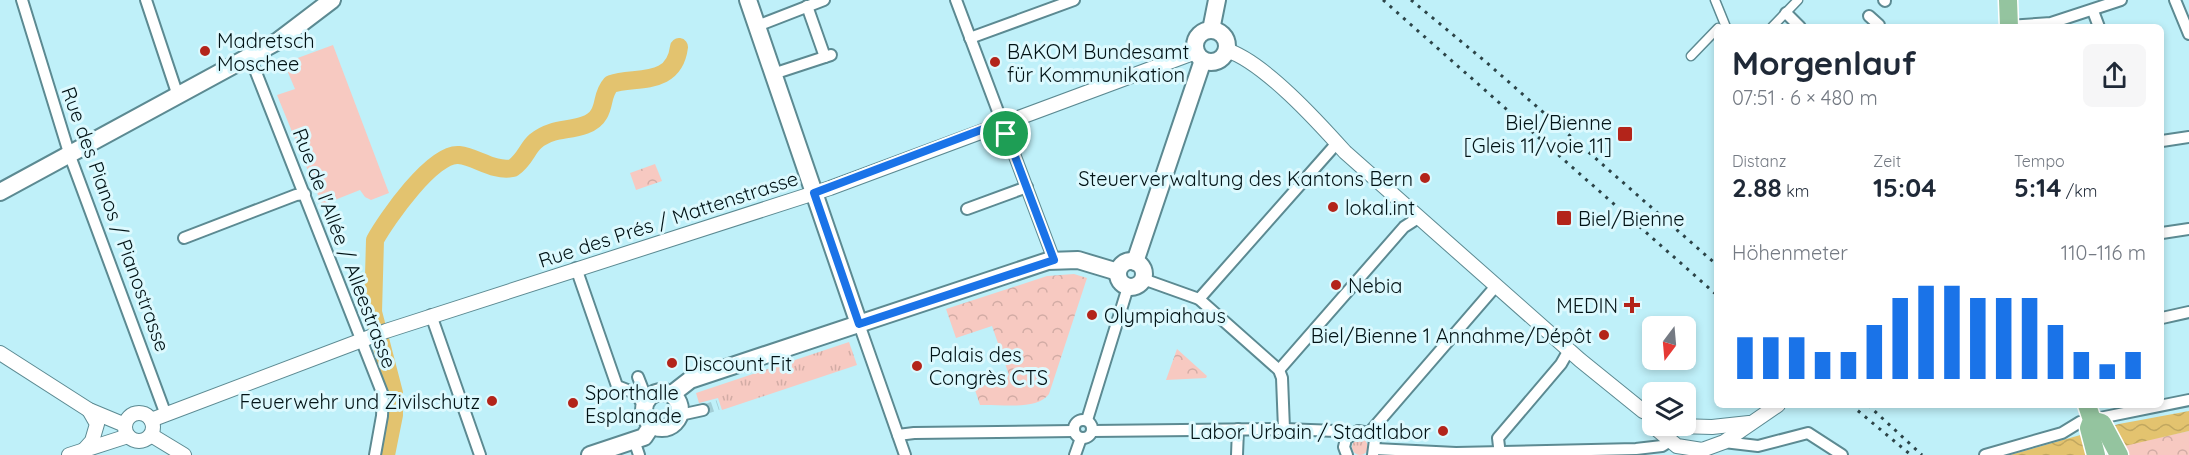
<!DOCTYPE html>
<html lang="de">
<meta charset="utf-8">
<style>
:root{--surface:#fff;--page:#f6f6f7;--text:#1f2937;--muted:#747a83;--accent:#1a73e8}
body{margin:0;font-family:Quicksand,sans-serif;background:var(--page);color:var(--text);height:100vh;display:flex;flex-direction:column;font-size:22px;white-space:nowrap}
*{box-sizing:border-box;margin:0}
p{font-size:20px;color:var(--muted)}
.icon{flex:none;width:33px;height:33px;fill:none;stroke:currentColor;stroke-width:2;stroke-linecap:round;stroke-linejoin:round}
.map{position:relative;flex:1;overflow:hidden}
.drawer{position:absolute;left:1714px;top:24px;width:450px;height:384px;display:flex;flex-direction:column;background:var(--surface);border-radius:9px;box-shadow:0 3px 9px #0003}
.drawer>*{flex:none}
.needle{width:39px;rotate:196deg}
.fabs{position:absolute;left:1642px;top:316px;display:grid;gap:12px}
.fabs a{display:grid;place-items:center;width:54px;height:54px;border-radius:9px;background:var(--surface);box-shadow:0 3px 9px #0003;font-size:30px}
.pin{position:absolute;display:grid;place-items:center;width:51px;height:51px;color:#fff;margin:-26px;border:3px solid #fff;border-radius:50%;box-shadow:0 2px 6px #0007}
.round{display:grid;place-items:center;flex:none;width:63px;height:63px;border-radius:9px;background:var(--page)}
.summary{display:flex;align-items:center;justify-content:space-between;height:102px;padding:0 18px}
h1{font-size:33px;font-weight:700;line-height:45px}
.stats{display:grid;grid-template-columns:repeat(3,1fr);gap:9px;height:102px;padding:6px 18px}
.stats div{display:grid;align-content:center}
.stats b{font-size:26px;font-weight:700}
.stats small{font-size:16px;font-weight:400}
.stats p{font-size:16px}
.chart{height:168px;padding:12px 18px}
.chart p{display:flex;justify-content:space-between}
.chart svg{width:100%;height:108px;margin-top:6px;stroke:var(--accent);stroke-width:6}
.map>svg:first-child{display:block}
.grass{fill:url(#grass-tufts)}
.forest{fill:url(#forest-crowns)}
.pitch{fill:#f7c9c1}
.water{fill:url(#water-waves)}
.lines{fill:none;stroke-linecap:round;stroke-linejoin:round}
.river{stroke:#e3c36f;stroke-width:18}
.minor-tunnel{stroke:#a3cfd7;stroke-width:10;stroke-dasharray:10 5;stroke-linecap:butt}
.pedestrian-casing{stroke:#5c8a92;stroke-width:11}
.minor-casing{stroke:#5c8a92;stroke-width:14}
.tertiary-casing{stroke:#5c8a92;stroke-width:16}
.secondary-casing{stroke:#5c8a92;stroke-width:20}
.primary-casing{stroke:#fff;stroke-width:21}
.pedestrian{stroke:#fff;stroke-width:8}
.minor{stroke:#fff;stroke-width:10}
.tertiary{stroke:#fff;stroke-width:14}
.secondary{stroke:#fff;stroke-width:16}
.primary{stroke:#94c49f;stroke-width:18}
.rail{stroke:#2c4448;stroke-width:3;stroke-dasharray:3 6;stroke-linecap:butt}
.route-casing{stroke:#fff;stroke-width:12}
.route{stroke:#1a73e8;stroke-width:8}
.poi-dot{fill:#b3241a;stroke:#dcf9fe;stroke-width:2}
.labels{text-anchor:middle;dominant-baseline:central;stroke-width:6;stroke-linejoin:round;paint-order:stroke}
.poi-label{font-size:20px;fill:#021316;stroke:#dcf9fe;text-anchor:start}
.street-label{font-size:20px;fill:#021316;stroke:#dcf9fe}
</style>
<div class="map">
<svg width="2189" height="455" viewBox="0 0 2189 455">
<defs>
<pattern id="grass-tufts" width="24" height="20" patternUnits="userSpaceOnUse" patternTransform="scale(1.5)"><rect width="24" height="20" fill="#f7c9c1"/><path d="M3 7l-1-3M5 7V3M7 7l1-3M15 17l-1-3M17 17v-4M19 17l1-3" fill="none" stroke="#d2aca5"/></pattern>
<pattern id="forest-crowns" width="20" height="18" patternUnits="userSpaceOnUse" patternTransform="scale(1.5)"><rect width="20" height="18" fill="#f7c9c1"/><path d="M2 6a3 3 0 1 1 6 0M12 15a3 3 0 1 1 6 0" fill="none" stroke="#d2aca5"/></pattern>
<pattern id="water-waves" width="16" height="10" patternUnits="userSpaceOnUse" patternTransform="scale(1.5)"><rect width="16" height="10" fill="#e3c36f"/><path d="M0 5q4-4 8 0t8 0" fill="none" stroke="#c1a75f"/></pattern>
</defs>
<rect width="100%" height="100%" fill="#bff0f9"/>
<g class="grass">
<polygon points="849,342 857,365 722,410 718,398 699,403 696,393"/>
<circle cx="1360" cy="447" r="8"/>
</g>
<g class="forest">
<polygon points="655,164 662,181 636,190 630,173"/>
<path d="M1074,274L1087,278L1049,394C1036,411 1000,404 980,405L974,387L986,385L1009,375L992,326L956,338L946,309L1047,276Z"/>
<polygon points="1177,349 1207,376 1206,378 1166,380"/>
<polygon points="2189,431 2189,455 2129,455 2124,445"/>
</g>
<polygon class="pitch" points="333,45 389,193 371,200 365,197 360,190 322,205 277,95 295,89 284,63"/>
<polygon class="water" points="2189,411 2189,431 2086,455 2010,455 2119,424"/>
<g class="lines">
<path class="river" d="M386,455L394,415V393L373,312L375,240C386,220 433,152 459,155C477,157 493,172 513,168C531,155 525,141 553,132C566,128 591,129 599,114C605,104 602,94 611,84C636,76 674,87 679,47"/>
<polyline class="minor-tunnel" points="703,410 718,405"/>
<defs>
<g id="pedestrian">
<polyline points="1715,0 1726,27"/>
<polyline points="1772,27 1798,0"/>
<polyline points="1691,56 1718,28"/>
</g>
<g id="minor">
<polyline points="22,0 70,156 166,415"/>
<polyline points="146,0 178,96"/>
<polyline points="956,0 1054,260"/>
<polyline points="1884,0 1885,1"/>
<polyline points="2175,0 2189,34"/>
<polyline points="807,6 825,57"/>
<polyline points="2093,11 2099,27"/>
<polyline points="1786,13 1800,27"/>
<polyline points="1869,16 1879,25"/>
<polyline points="757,26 824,0"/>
<polyline points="2008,26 2051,23 2121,0"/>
<polyline points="970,38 1074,0"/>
<polyline points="250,57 383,395 382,416 375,455"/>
<polyline points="773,74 831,55"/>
<polyline points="2162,141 2189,137"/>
<polyline points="967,209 1027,187"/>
<polyline points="2162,233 2189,229"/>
<polyline points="184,238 296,195 305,194"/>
<polyline points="576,268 617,386 635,393 644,406"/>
<polyline points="1143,279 1199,299 1279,370 1282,378 1284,429"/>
<polyline points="1199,299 1337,143"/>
<polyline points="431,315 480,455"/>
<polyline points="2162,318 2189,312"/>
<polyline points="859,324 905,455"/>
<polyline points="1279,370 1404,227 1418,218"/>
<polyline points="638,377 647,400"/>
<polyline points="680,415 703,410"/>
<circle cx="1083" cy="429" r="9"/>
<polyline points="1087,420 1128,287"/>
<polyline points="1092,431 1284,429 1336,431 1348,436"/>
<polyline points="1369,433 1496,286"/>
<polyline points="898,435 914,433 1074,431"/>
<polyline points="634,440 639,455"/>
<polyline points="1724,442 1758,446 1808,433 1842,455"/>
<polyline points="1375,449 1456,453 1636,449 1662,446 1670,441"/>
<polyline points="1075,455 1081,438"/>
<polyline points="1237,455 1238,429"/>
<polyline points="1347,455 1344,447 1346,439 1358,431 1369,433 1375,440 1373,455"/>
<polyline points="1500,455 1498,438 1561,364 1569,350"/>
<polyline points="1985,455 2062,433 2080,422 2189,400"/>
</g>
<g id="tertiary">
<path d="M1226,50C1263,61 1319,123 1345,152L1580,360L1643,411L1653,415"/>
<polyline points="0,353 89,410 125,425"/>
<circle cx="139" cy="427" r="14"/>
<polyline points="151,420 386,331 830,188 1196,52"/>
<polyline points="1653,426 1677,446 1702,450 1724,442 1778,405"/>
<polyline points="1678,426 1712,427 1749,423"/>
<polyline points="151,435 184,455"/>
<polyline points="84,450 92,441 97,424 89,410"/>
<polyline points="69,455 128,436"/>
</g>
<g id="secondary">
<polyline points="748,0 859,324"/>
<polyline points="1211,30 1217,0"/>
<circle cx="1211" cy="46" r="16"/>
<polyline points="0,192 278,41 332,0"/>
<circle cx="1131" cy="274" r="13"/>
<polyline points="1135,262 1203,60"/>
<circle cx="662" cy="410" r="18"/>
<polyline points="672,394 690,380 1048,261 1078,260 1118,272"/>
<polyline points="590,455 644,437 652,425"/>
</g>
<g id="primary">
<polyline points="2008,0 2009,27"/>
<polyline points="2087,405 2092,420 2089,428 2096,455"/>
<polyline points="2092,420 2102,423 2119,455"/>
</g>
</defs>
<use href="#pedestrian" class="pedestrian-casing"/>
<use href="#minor" class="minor-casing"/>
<use href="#tertiary" class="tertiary-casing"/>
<use href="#secondary" class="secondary-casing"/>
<use href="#primary" class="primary-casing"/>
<use href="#pedestrian" class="pedestrian"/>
<use href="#minor" class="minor"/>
<use href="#tertiary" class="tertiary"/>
<use href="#secondary" class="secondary"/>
<use href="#primary" class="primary"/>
<g class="rail">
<polyline points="1383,0 1718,296"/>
<polyline points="1411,0 1486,62 1718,266"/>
<polyline points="1851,405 1911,455"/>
<polyline points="1868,405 1922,455"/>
</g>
</g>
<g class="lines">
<defs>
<polygon id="route" points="1002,122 1054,260 859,324 814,193"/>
</defs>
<use href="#route" class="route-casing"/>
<use href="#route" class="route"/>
</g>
<g class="poi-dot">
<circle cx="205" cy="51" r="6"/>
<circle cx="995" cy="62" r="6"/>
<rect x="1617" y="126" width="16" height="16" rx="3"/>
<circle cx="1425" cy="178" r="6"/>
<circle cx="1333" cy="207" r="6"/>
<rect x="1556" y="210" width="16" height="16" rx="3"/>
<circle cx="1336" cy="285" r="6"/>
<path d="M1629 296h6v6h6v6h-6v6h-6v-6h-6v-6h6z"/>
<circle cx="1092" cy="315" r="6"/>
<circle cx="1604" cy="335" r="6"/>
<circle cx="672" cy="363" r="6"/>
<circle cx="917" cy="366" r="6"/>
<circle cx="492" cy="401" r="6"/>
<circle cx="573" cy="403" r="6"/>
<circle cx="1443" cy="431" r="6"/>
</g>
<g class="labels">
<g class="poi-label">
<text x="217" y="40">Madretsch<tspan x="217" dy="23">Moschee</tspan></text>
<text x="1007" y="51">BAKOM Bundesamt<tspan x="1007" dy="23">für Kommunikation</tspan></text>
<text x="1612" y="122" text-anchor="end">Biel/Bienne<tspan x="1612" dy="23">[Gleis 11/voie 11]</tspan></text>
<text x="1413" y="178" text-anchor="end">Steuerverwaltung des Kantons Bern</text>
<text x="1345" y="207">lokal.int</text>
<text x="1578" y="218">Biel/Bienne</text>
<text x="1348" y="285">Nebia</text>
<text x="1618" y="305" text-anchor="end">MEDIN</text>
<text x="1104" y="315">Olympiahaus</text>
<text x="1592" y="335" text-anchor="end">Biel/Bienne 1 Annahme/Dépôt</text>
<text x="929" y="354">Palais des<tspan x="929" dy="23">Congrès CTS</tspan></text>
<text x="684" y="363">Discount Fit</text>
<text x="585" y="392">Sporthalle<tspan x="585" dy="23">Esplanade</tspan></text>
<text x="480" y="401" text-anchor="end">Feuerwehr und Zivilschutz</text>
<text x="1431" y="431" text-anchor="end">Labor Urbain / Stadtlabor</text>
</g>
<g class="street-label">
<text transform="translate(116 219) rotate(70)">Rue des Pianos / Pianostrasse</text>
<text transform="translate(668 219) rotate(-18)">Rue des Prés / Mattenstrasse</text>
<text transform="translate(345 248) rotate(69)">Rue de l'Allée / Alleestrasse</text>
</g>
</g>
</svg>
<div class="fabs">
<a><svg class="needle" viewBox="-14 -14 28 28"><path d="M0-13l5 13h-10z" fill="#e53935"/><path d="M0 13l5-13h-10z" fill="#747a83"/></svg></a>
<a><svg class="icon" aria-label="layers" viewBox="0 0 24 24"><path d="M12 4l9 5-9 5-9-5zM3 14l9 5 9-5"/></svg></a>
</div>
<div class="pin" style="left:1006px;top:134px;background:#1e9e55"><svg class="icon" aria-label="arrive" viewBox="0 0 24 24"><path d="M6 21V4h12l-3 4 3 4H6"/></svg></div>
<section class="drawer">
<div class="summary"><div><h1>Morgenlauf</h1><p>07:51 · 6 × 480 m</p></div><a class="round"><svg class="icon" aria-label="share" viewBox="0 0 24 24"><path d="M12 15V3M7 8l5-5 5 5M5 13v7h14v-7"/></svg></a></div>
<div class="stats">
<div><p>Distanz</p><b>2.88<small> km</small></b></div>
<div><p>Zeit</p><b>15:04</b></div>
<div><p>Tempo</p><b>5:14<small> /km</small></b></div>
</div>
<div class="chart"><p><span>Höhenmeter</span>110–116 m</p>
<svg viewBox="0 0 160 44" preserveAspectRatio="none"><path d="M5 44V27M15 44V27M25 44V27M35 44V33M45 44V33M55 44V22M65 44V11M75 44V6M85 44V6M95 44V11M105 44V11M115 44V11M125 44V22M135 44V33M145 44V38M155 44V33"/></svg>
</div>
</section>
</div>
